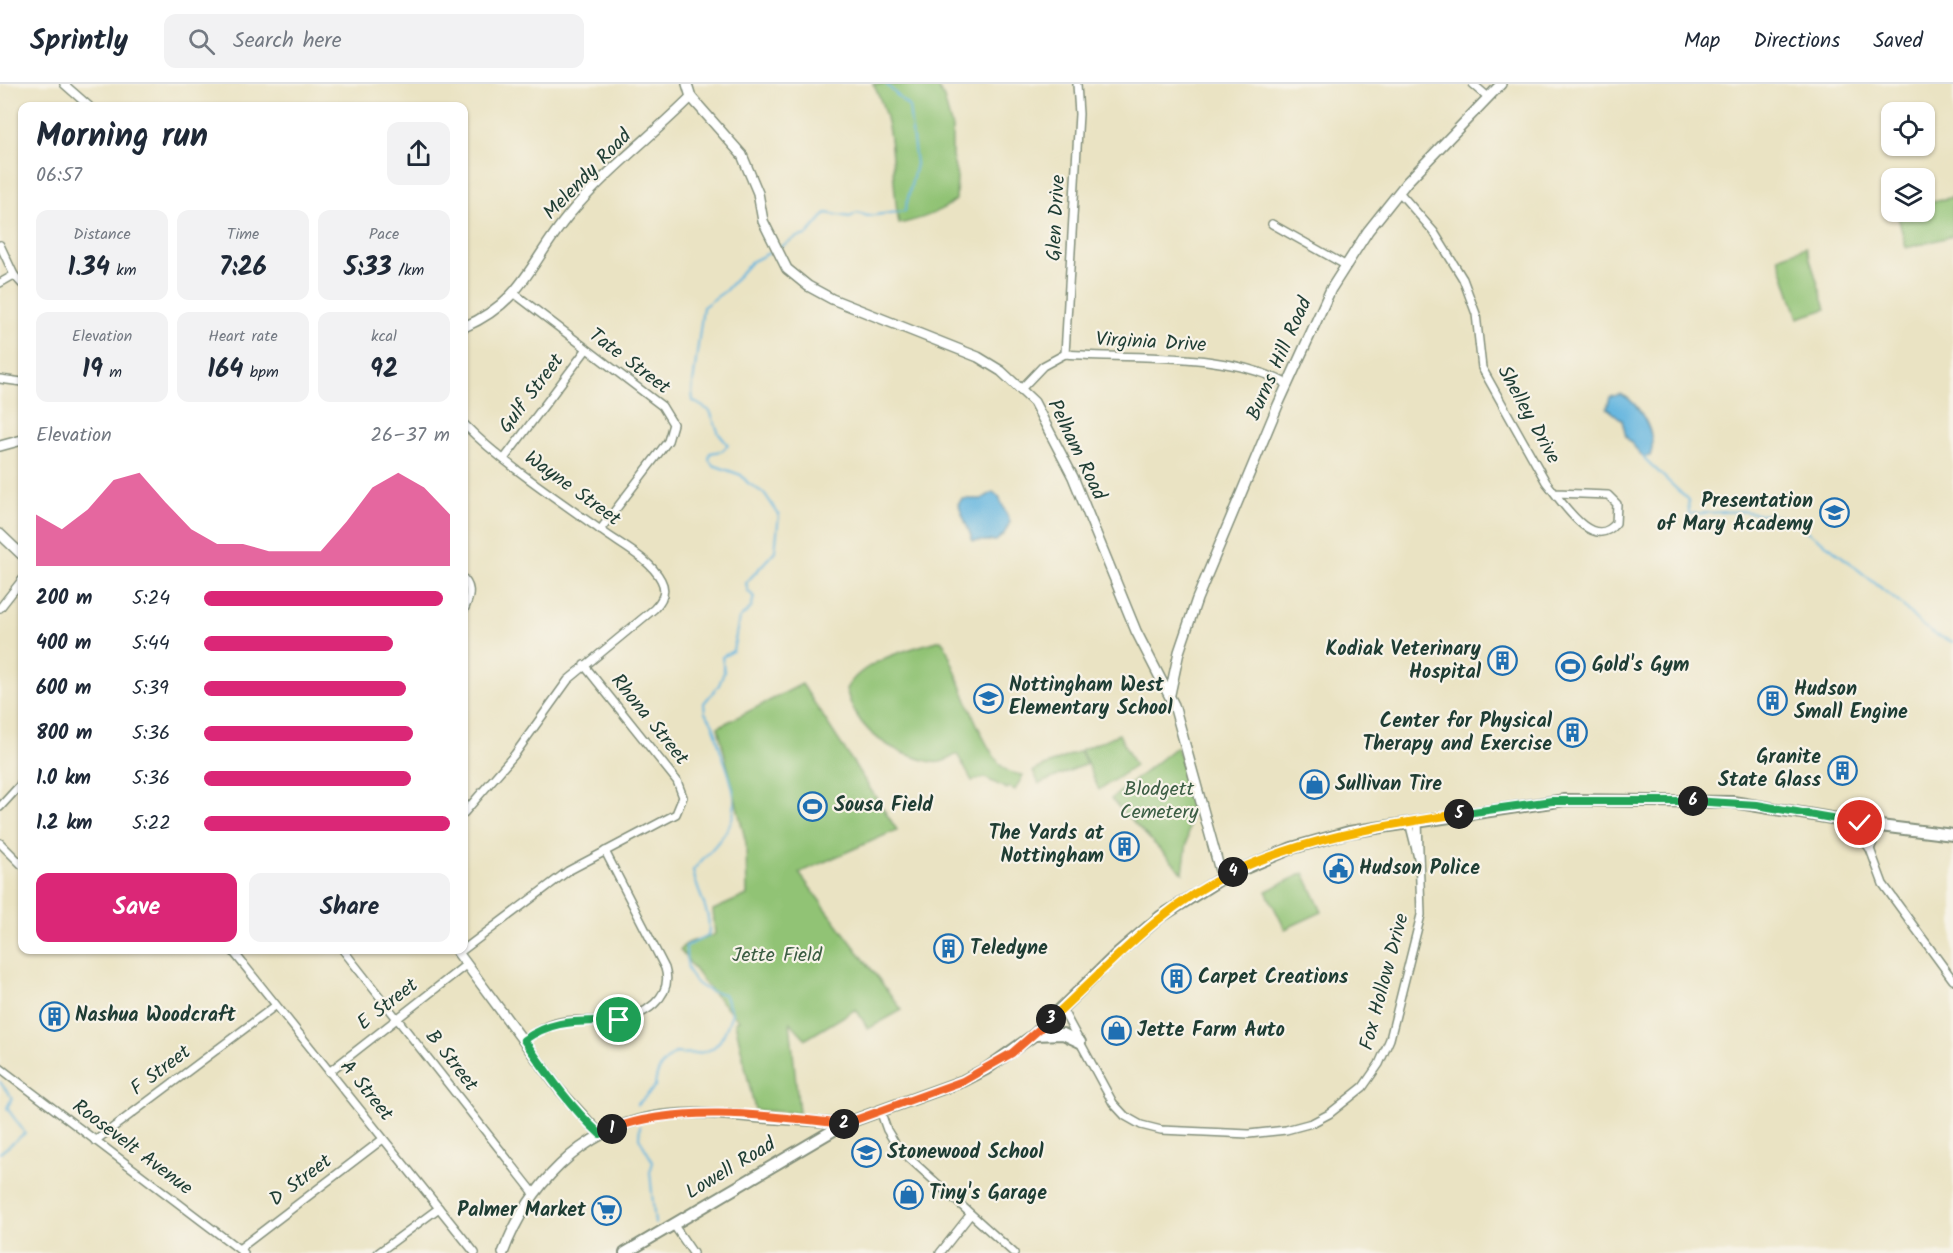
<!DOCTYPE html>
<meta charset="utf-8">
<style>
:root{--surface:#fff;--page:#f2f2f3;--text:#1f2937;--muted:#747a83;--line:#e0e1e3;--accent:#db2777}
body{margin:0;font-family:Kalam,sans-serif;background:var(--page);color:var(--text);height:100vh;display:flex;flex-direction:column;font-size:22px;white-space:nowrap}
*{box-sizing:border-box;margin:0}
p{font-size:20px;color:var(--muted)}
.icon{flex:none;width:33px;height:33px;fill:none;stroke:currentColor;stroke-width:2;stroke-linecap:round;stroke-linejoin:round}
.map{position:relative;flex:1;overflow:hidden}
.drawer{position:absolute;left:18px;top:18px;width:450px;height:852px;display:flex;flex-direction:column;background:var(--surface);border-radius:12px;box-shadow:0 2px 4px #0004}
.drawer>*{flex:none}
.buttons{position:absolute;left:1881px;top:18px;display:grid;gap:12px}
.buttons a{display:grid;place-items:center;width:54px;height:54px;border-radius:12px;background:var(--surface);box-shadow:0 2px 4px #0004;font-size:30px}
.pin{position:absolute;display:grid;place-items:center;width:51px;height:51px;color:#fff;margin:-26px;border:3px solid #fff;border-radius:50%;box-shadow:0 2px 6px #0007}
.km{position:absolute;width:30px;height:30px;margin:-15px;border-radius:50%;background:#222;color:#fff;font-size:16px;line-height:30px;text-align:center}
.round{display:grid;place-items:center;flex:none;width:63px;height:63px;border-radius:12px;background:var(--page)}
.overview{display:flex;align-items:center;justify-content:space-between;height:102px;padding:0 18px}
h1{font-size:33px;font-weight:600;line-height:45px}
.figures{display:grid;grid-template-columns:repeat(3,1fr);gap:9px;height:102px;padding:6px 18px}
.figures div{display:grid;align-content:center;border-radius:12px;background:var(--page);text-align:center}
.figures b{font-size:26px;font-weight:600}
.figures small{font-size:16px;font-weight:400}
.figures p{font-size:16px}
.chart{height:168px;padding:12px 18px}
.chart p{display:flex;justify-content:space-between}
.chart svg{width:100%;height:108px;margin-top:6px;fill:var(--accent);opacity:.7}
.action{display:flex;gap:12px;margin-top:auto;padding:12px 18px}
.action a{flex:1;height:69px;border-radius:12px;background:var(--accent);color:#fff;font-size:24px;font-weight:600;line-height:69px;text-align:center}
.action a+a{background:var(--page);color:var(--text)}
ul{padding:0 18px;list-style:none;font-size:20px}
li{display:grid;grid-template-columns:96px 72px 1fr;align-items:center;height:45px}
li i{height:15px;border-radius:8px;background:var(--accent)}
header{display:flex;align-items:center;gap:36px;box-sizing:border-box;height:84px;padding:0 30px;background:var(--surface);border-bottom:2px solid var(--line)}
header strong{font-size:28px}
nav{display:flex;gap:33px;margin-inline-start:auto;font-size:21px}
.search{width:420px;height:54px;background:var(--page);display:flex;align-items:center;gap:15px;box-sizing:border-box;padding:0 21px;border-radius:12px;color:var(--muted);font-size:22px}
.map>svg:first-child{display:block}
.green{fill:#91c374;stroke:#588054;stroke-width:1.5}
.water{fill:#64b5df;stroke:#42798a;stroke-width:1.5}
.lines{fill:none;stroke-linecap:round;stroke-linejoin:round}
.stream{stroke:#64b5df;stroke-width:2}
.street-casing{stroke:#84907c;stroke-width:10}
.secondary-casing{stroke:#84907c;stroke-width:12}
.primary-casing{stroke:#84907c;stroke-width:14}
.street{stroke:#fff;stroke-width:7}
.secondary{stroke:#fff;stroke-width:9}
.primary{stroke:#fff;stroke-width:10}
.split-1-casing{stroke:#fff;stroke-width:12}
.split-2-casing{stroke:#fff;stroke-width:12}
.split-3-casing{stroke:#fff;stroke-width:12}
.split-4-casing{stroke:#fff;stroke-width:12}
.split-5-casing{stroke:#fff;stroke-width:12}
.split-6-casing{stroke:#fff;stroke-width:12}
.split-7-casing{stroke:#fff;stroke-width:12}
.split-1{stroke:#22a559;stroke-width:8}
.split-2{stroke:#f0652b;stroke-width:8}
.split-3{stroke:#f0652b;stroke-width:8}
.split-4{stroke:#f5b400;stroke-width:8}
.split-5{stroke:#f5b400;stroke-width:8}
.split-6{stroke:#22a559;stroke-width:8}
.split-7{stroke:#22a559;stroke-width:8}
.labels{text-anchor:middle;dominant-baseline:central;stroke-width:4.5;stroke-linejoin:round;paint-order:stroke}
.street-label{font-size:20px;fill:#1f3d34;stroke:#f7f3e8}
.poi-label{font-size:20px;font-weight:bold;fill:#1f3d34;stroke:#f7f3e8;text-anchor:start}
.park-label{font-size:20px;fill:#3c5e44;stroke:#f7f3e8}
</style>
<header>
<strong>Sprintly</strong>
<div class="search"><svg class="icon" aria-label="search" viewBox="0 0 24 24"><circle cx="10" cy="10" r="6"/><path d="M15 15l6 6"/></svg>Search here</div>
<nav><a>Map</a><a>Directions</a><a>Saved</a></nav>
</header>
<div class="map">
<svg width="1953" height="1169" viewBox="0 0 1953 1169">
<rect width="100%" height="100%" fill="#f7f3e8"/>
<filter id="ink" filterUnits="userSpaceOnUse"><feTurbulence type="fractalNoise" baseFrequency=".0167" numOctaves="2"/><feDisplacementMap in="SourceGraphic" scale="12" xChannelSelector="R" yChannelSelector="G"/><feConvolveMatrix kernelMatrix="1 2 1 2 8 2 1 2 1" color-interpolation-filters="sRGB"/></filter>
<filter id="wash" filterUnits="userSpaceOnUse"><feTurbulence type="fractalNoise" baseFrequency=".008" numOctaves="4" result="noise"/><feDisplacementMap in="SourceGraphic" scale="24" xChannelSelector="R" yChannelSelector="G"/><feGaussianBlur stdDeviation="1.35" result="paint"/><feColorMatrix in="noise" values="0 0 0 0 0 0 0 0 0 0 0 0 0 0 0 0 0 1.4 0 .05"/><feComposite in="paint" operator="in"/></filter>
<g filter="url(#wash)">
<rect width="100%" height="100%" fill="#eae3c3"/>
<g class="green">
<path d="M873,0H936L944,14L952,44V72L957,93L956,116C941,128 918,136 899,140C890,93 897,43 873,0Z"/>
<polygon points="1953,113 1953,152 1906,164 1897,128 1924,128 1925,120"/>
<polygon points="1806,163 1826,225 1798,234 1778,173"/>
<path d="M941,556L945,561C957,589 983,668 1005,685C1010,689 1016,690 1023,691L1015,706L1009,703L1007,705L985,694L972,697L957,670C952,673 946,677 940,678C932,680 925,676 917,674C882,663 855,643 846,605C862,576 910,565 941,556Z"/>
<path d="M802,600L897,746L799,789L902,926L868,945L856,925L806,955L790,938L799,1029L755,1026L735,938L739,936L710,906L680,866C689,853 704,858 715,850L713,826L747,811L746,759L718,643Z"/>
<polygon points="1119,650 1135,682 1099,706 1081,666"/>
<polygon points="1177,662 1192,718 1183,789 1111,715"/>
<polygon points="1080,667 1086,680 1039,700 1033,687"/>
<polygon points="1304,789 1322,828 1285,845 1266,807"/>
</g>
<g class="water">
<path d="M1621,310C1640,319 1658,352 1650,372L1643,373L1626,353L1622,336L1607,324L1610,313Z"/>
<polygon points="993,408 999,413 1010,438 1004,450 996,457 973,457 958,420 962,415 982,415"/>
</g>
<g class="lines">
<g class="stream">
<polyline points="780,163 797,153 807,151 826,129 850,133 857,129 868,132 905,127 916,80 909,23 886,0"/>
<polyline points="1643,373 1688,416 1689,430 1741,427 1787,434 1830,463 1902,521 1920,540 1936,551 1953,558"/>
<polyline points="0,998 12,1014 7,1024 25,1049 0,1069"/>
<path d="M637,1021L655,1003C656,986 662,979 675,969C714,972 720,964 732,929L724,910C694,906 685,892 686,862L708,852C713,828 696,809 693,786C735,740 746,733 722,671C716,655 717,641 705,629L704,619L719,601L724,588L722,573L733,567L739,535L751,524L754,513L748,507L746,499L775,467L779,431L765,410L748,399L741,391L713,381L709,376L710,369L722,367L728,361L719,350L710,327L693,317L692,307L703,223L725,207L751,178L775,166"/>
<polyline points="640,1042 639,1054 653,1078 650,1088 655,1140"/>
</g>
</g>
</g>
<g filter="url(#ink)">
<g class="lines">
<defs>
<g id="street">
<polyline points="64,0 89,22"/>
<polyline points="1473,0 1488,13"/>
<path d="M1399,108L1434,148L1463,195L1476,230L1482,284L1546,398C1561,416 1592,469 1616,439L1617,420L1608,411L1556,409"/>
<polyline points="1272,140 1345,181"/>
<polyline points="0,161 14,191 22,200"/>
<polyline points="0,199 14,191"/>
<polyline points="515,210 662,322 673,340 668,357 600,446"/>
<polyline points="1065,270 1079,30 1077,0"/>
<polyline points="0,295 22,298"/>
<path d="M1021,305L1043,282L1065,270C1136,276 1224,266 1288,300"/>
<path d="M464,340C502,379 557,415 602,447C621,461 650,475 661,496C667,507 663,516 654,525L568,596L515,670L464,729"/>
<polyline points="504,375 586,266"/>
<path d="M464,495C473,505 469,515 464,526"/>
<polyline points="0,524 22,496"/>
<polyline points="0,723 22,699"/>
<polyline points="1848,736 1870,765 1883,800 1953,896"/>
<polyline points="1409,738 1419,778"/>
<polyline points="0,759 22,781"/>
<polyline points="1870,765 1880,742"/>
<polyline points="232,866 475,1169"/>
<polyline points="343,866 534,1109"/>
<polyline points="459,869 568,787 676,730 683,713 677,697 584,581"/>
<polyline points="1062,925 1113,1019 1125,1032 1141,1041 1161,1046 1249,1050 1286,1046 1312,1039 1329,1030 1363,1003 1379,980 1390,955 1421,831 1418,736"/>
<path d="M524,956C537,947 550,939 566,937C582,935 600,938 616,936C644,933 674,913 665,884L605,767"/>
<polyline points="0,984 244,1169"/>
<polyline points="329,988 467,880"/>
<polyline points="880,1026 887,1046 898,1064 1014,1169"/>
<polyline points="95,1057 275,922"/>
<polyline points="673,1140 693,1169"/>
<polyline points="239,1165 383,1055"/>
<polyline points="378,1169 439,1124"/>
<polyline points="940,1169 970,1131"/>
</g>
<g id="secondary">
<polyline points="687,0 691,13 742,71 758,109 763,137 787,185 808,202 832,215 978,273 1001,287 1034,318 1073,393 1136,547 1174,621 1222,794"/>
<path d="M464,243C524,217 530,178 568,132C604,88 651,53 691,13"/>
<polyline points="0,362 22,356"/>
<polyline points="0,450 22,471"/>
<polyline points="1170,610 1179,568 1197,515 1278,321 1331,205 1368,147 1407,98 1501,0"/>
<polyline points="456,866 558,1004 600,1050"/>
<path d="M503,1169C528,1103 580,1046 652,1033C687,1026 726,1031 762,1034C789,1036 817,1037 844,1040"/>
</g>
<g id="primary">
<polyline points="1034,951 1063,950 1080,958"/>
<polyline points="625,1169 844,1040 963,997 986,985 1034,951 1119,868 1160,833 1222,794 1292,764 1349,748 1565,716 1733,718 1880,742 1953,751"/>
</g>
</defs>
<use href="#street" class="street-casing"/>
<use href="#secondary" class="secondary-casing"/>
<use href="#primary" class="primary-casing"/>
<use href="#street" class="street"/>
<use href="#secondary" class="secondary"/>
<use href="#primary" class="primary"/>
</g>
</g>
<g class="lines" filter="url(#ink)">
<defs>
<path id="split-1" d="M612,1045L600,1050C570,1023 547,989 524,956C557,933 581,939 619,936"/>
<path id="split-2" d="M612,1045C679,1019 773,1032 844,1040"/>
<polyline id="split-3" points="844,1040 963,997 1012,969 1051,935"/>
<path id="split-4" d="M1051,935C1110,881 1159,823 1233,788"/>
<path id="split-5" d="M1233,788C1305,754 1380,742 1459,730"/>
<polyline id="split-6" points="1459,730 1552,717 1693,717"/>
<polyline id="split-7" points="1693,717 1757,721 1860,739"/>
</defs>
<use href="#split-1" class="split-1-casing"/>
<use href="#split-2" class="split-2-casing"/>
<use href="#split-3" class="split-3-casing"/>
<use href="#split-4" class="split-4-casing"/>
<use href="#split-5" class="split-5-casing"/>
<use href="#split-6" class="split-6-casing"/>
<use href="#split-7" class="split-7-casing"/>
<use href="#split-1" class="split-1"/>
<use href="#split-2" class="split-2"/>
<use href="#split-3" class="split-3"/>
<use href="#split-4" class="split-4"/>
<use href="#split-5" class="split-5"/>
<use href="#split-6" class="split-6"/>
<use href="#split-7" class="split-7"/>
</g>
<defs>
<symbol id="school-ring" viewBox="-11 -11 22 22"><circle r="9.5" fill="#f7f3e8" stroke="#1f6fb2" stroke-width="1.5"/><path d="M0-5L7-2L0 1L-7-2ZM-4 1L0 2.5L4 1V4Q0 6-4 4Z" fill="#1f6fb2"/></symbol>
<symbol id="building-ring" viewBox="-11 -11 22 22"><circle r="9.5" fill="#f7f3e8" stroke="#1f6fb2" stroke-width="1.5"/><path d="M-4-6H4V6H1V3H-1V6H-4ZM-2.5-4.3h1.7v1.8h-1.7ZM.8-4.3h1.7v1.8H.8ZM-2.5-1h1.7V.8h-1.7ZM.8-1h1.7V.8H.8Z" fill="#1f6fb2"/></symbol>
<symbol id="stadium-ring" viewBox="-11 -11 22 22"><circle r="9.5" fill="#f7f3e8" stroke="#1f6fb2" stroke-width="1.5"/><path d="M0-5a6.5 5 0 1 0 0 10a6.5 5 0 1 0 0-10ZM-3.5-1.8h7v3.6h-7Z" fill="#1f6fb2"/></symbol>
<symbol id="shop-ring" viewBox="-11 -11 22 22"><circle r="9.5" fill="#f7f3e8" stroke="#1f6fb2" stroke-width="1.5"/><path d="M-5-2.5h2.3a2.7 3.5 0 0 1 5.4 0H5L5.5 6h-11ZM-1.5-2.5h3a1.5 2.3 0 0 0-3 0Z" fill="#1f6fb2"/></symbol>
<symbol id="civic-ring" viewBox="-11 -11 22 22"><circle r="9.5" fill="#f7f3e8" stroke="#1f6fb2" stroke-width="1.5"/><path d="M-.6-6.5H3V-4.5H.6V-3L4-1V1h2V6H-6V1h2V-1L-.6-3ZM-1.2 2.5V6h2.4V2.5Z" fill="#1f6fb2"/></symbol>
<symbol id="supermarket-ring" viewBox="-11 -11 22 22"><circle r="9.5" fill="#f7f3e8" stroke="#1f6fb2" stroke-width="1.5"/><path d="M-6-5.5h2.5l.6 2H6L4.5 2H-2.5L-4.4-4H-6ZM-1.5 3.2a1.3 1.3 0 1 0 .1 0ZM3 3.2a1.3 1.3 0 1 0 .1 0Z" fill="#1f6fb2"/></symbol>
</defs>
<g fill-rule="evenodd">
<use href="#school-ring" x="1818" y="412" width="33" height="33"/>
<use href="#building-ring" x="1486" y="560" width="33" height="33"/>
<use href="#stadium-ring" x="1554" y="566" width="33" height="33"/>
<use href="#school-ring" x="972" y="598" width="33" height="33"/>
<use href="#building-ring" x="1756" y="600" width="33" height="33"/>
<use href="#building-ring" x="1556" y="632" width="33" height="33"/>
<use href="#building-ring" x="1826" y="670" width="33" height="33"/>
<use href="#shop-ring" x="1298" y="684" width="33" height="33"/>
<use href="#stadium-ring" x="796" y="706" width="33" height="33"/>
<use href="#building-ring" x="1108" y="746" width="33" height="33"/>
<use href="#civic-ring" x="1322" y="768" width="33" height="33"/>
<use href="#building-ring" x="932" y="848" width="33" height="33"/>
<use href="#building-ring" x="1160" y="878" width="33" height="33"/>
<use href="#building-ring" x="38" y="916" width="33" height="33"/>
<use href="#shop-ring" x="1100" y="930" width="33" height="33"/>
<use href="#school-ring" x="850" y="1052" width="33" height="33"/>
<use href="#shop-ring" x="892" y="1094" width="33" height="33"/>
<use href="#supermarket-ring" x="590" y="1110" width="33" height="33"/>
</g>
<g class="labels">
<g class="street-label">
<text transform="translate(588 91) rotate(-46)">Melendy Road</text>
<text transform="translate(1057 134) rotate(-87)">Glen Drive</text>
<text transform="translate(1151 259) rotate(3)">Virginia Drive</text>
<text transform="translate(1280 275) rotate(-66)">Burns Hill Road</text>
<text transform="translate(629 278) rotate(37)">Tate Street</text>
<text transform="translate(532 310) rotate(-53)">Gulf Street</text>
<text transform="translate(1528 331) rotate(61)">Shelley Drive</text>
<text transform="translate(1076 366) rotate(64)">Pelham Road</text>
<text transform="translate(572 405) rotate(36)">Wayne Street</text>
<text transform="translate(649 636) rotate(51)">Rhona Street</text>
<text transform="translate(1385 898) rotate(-75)">Fox Hollow Drive</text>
<text transform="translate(388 921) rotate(-38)">E Street</text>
<text transform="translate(451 977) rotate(52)">B Street</text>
<text transform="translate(161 987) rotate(-37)">F Street</text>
<text transform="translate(366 1007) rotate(51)">A Street</text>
<text transform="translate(132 1064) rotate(37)">Roosevelt Avenue</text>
<text transform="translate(731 1085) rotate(-31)">Lowell Road</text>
<text transform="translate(301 1097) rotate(-37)">D Street</text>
</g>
<g class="poi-label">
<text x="1813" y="418" text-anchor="end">Presentation<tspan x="1813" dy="23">of Mary Academy</tspan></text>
<text x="1481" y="566" text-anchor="end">Kodiak Veterinary<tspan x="1481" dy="23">Hospital</tspan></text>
<text x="1592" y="582">Gold's Gym</text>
<text x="1009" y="602">Nottingham West<tspan x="1009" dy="23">Elementary School</tspan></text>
<text x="1794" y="606">Hudson<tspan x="1794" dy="23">Small Engine</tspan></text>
<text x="1552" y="638" text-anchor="end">Center for Physical<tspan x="1552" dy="23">Therapy and Exercise</tspan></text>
<text x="1821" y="674" text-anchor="end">Granite<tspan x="1821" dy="23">State Glass</tspan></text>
<text x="1335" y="701">Sullivan Tire</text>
<text x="834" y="722">Sousa Field</text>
<text x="1104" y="750" text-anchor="end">The Yards at<tspan x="1104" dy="23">Nottingham</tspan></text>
<text x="1359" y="785">Hudson Police</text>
<text x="970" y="865">Teledyne</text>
<text x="1198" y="894">Carpet Creations</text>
<text x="75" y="932">Nashua Woodcraft</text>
<text x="1137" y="947">Jette Farm Auto</text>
<text x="887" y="1069">Stonewood School</text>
<text x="929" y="1110">Tiny's Garage</text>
<text x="586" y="1127" text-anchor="end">Palmer Market</text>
</g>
<g class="park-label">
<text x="1159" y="706">Blodgett<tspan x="1159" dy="23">Cemetery</tspan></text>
<text x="777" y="872">Jette Field</text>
</g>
</g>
</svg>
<div class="buttons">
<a><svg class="icon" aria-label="locate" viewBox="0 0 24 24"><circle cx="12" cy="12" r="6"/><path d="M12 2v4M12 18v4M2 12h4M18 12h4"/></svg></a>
<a><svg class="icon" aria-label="layers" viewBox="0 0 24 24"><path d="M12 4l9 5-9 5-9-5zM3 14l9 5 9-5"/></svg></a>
</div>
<div class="pin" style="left:619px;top:936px;background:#1e9e55"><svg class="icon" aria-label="arrive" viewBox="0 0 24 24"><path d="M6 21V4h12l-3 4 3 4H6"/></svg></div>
<div class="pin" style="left:1860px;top:739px;background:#d93025"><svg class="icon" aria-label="check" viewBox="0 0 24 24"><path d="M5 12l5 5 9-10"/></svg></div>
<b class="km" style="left:612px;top:1045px">1</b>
<b class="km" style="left:844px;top:1040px">2</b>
<b class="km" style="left:1051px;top:935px">3</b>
<b class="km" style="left:1233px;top:788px">4</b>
<b class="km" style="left:1459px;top:730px">5</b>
<b class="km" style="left:1693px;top:717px">6</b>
<section class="drawer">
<div class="overview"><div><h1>Morning run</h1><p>06:57</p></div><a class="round"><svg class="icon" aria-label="share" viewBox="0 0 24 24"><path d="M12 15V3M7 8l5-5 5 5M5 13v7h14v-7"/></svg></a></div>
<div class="figures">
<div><p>Distance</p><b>1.34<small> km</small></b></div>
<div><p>Time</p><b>7:26</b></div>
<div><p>Pace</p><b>5:33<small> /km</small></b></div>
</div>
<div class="figures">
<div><p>Elevation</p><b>19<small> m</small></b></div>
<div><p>Heart rate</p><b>164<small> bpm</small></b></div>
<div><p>kcal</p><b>92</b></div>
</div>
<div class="chart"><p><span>Elevation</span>26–37 m</p>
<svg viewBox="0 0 160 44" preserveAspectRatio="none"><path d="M0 44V23L10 29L20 21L30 9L40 6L50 18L60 29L70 35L80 35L90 38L100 38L110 38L120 26L130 12L140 6L150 12L160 23V44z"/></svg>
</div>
<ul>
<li><b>200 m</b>5:24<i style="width:97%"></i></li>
<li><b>400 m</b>5:44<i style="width:77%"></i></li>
<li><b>600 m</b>5:39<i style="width:82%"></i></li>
<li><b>800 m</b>5:36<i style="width:85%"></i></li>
<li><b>1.0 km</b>5:36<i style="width:84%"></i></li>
<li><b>1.2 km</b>5:22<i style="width:100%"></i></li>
</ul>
<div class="action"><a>Save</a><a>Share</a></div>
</section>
</div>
